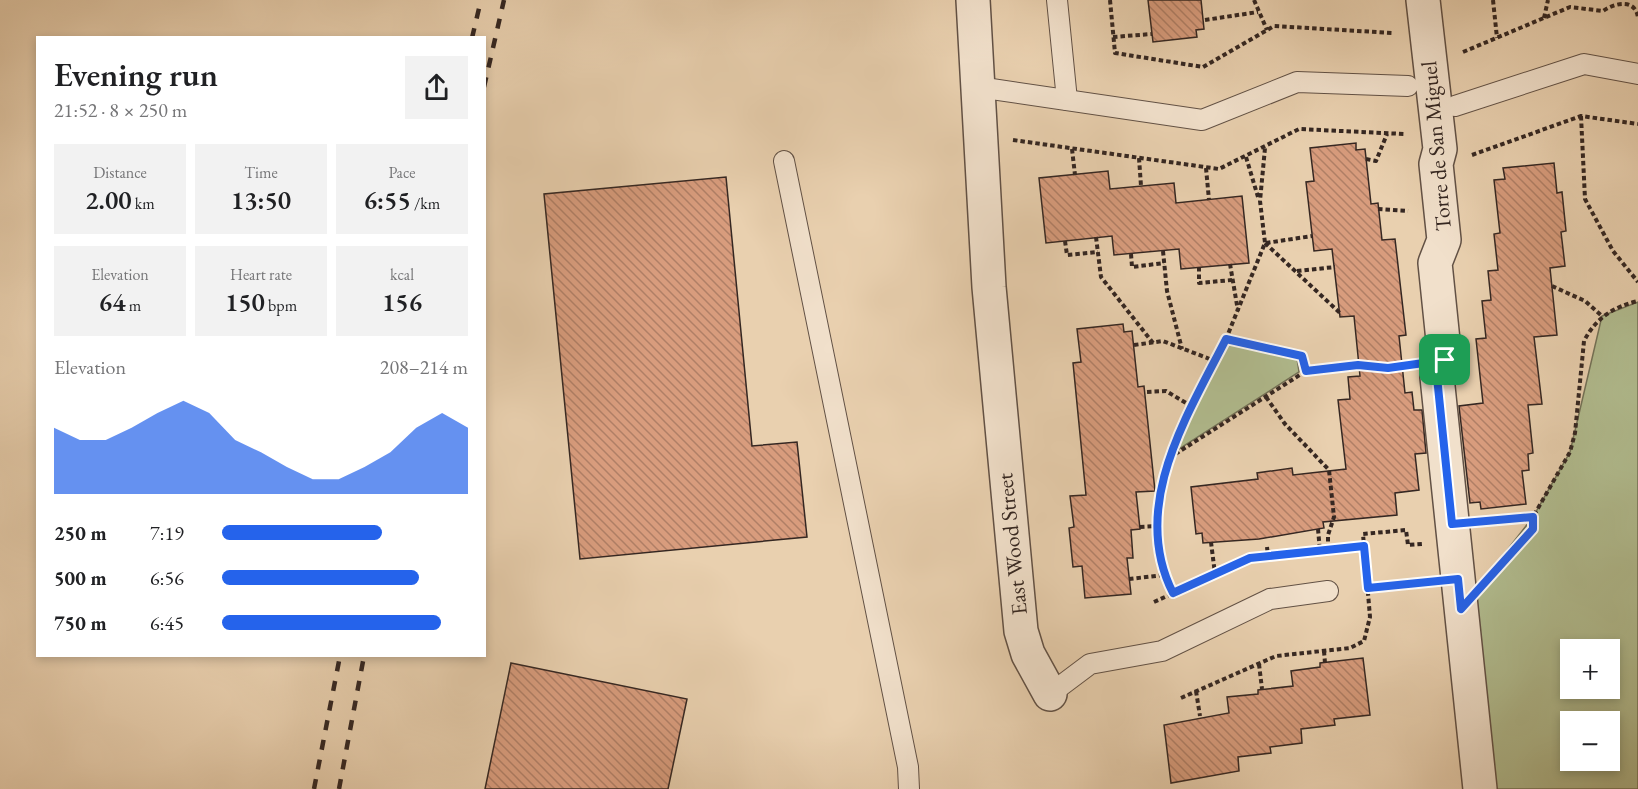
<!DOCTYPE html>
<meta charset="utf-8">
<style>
:root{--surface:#fff;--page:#f2f2f2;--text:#202124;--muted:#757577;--accent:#2563eb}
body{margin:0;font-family:"EB Garamond",serif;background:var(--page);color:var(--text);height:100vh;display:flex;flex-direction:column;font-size:22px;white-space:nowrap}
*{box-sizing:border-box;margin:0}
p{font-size:20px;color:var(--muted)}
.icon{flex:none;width:33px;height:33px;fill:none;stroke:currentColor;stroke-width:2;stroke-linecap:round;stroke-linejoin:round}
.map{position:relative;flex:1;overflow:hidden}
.sheet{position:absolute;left:36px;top:36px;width:450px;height:621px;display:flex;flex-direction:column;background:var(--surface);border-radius:0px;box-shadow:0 3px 9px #0003}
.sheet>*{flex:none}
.fabs{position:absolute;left:1560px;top:639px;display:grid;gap:12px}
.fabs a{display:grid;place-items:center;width:60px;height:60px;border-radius:0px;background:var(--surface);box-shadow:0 3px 9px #0003;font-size:30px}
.pin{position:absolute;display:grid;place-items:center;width:51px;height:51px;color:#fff;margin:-26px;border-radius:12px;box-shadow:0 3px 9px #0006}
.round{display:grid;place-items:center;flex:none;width:63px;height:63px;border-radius:0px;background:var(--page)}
.overview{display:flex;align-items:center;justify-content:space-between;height:102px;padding:0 18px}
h1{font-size:33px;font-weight:600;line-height:45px}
.metrics{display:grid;grid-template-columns:repeat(3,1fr);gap:9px;height:102px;padding:6px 18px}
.metrics div{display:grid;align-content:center;border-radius:0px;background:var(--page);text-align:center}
.metrics b{font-size:26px;font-weight:600}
.metrics small{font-size:16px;font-weight:400}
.metrics p{font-size:16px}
.chart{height:168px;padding:12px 18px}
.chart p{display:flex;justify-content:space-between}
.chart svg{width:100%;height:108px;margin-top:6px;fill:var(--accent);opacity:.7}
ul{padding:0 18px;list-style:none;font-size:20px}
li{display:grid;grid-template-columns:96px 72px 1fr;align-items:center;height:45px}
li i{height:15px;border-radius:8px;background:var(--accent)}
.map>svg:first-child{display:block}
.green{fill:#b1bc8f;stroke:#737258;stroke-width:1.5;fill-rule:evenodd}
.building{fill:url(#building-back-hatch);stroke:#352722;stroke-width:1.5}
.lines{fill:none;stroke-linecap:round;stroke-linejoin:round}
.lane-casing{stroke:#625145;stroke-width:22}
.street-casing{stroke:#625145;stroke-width:36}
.path{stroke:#352722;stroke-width:4;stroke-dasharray:4.5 3;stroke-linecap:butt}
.lane{stroke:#f1e0cb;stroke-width:20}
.street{stroke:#f1e0cb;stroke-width:33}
.rail{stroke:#352722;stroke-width:4.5;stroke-dasharray:10 10;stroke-linecap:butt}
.route-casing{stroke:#fff;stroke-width:12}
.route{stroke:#2563eb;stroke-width:8}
.labels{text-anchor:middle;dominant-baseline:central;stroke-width:4.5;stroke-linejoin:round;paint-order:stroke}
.street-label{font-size:22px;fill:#352722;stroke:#f1e0cb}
</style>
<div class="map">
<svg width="1638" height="789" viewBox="0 0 1638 789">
<defs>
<pattern id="building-back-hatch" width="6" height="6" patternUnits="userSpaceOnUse" patternTransform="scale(1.5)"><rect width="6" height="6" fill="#d89c7d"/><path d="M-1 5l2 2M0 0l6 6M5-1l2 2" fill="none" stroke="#b07f66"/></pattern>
</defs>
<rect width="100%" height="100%" fill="#e9d0af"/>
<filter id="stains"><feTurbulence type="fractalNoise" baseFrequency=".00333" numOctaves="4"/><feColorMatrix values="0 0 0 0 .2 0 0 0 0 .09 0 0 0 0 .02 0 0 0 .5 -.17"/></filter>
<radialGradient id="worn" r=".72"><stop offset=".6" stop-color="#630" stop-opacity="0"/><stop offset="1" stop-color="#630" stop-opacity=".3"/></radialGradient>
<g class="green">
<path d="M1638,302V789H1480L1461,609L1533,517L1570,452L1602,316ZM1570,650H1610V688H1570ZM1570,722H1610V760H1570Z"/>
<polygon points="1229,343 1297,358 1299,372 1176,451 1182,434"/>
</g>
<g class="building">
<polygon points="1148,0 1201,0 1204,29 1196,30 1197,37 1153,42"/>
<polygon points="1356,143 1356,150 1365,149 1371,204 1378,203 1382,240 1395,239 1406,335 1399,336 1405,393 1412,392 1414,410 1422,410 1426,453 1415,454 1419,490 1395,493 1397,515 1323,522 1324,528 1259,539 1203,543 1202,533 1196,534 1191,487 1258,479 1257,473 1292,468 1293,475 1346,469 1338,400 1350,399 1348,377 1360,376 1354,316 1340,317 1332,249 1314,251 1306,182 1314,181 1310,148"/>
<polygon points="1554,163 1557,193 1562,192 1566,231 1561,232 1565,266 1550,268 1557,335 1534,337 1542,404 1528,405 1533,453 1528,454 1529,470 1522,471 1526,504 1481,509 1480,502 1470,503 1459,406 1483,403 1476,339 1486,338 1482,301 1491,300 1488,271 1498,270 1494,234 1500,233 1494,180 1505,179 1503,168"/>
<polygon points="1108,171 1110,189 1174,183 1176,203 1242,196 1249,263 1181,269 1179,249 1114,255 1112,236 1046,243 1039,178"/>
<polygon points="726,177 752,446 797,442 807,537 580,559 544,194"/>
<polygon points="1123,324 1124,332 1132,331 1138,387 1144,386 1155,491 1136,492 1140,529 1131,530 1133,558 1127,558 1131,594 1085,598 1082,566 1073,567 1069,528 1074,527 1070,496 1086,495 1073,363 1081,362 1077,329"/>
<polygon points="1363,658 1370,715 1334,719 1335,725 1301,729 1302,743 1270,747 1271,753 1238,757 1239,771 1171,783 1164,725 1229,713 1227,697 1258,694 1258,690 1293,686 1291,671 1320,667 1320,663"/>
<polygon points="511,663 687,699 668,789 485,789"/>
</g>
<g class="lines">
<defs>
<g id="lane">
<polyline points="1057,0 1067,100"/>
<polyline points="978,87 1202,120 1297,82 1408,86"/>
<polyline points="1455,106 1584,64 1638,74"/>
<polyline points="784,161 908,767 909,789"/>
<polyline points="1050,694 1090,664 1162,651 1270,599 1328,591"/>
</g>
<g id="street">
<polyline points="973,0 989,287 1021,631 1028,654 1050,694"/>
<polyline points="1423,0 1440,149 1436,164 1444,240 1435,263 1445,360 1437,377 1480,789"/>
</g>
</defs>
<use href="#lane" class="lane-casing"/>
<use href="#street" class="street-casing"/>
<g class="path">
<polyline points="1110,0 1115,53 1203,67 1274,26 1393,33"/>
<polyline points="1254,0 1267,30"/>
<polyline points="1493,0 1497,38"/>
<polyline points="1544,18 1548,0"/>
<polyline points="1205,20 1258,12"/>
<polyline points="1113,37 1152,34"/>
<path d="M1463,52L1570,7L1603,11C1618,1 1636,0 1638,18"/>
<polyline points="1581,116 1585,199 1613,251 1638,282"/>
<polyline points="1013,140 1219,169 1299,129 1404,134"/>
<polyline points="1072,149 1075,175"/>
<polyline points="1472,155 1581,116 1638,124"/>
<polyline points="1246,157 1258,197"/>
<polyline points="1139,158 1141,186"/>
<polyline points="1366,159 1376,161 1387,134"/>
<polyline points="1206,168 1209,200"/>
<polyline points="1378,209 1408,211"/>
<polyline points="1096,237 1101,277 1153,343"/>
<polyline points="1065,241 1067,255 1098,252"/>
<polyline points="1265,243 1340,313"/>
<polyline points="1266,243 1312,236"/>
<polyline points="1163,251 1167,291 1182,349"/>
<polyline points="1131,254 1132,267 1164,263"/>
<polyline points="1230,264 1238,311"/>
<polyline points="1199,267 1199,283 1232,280"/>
<polyline points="1297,271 1335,267"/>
<polyline points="1552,286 1585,301 1602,316"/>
<polyline points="1226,339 1302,356 1306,371"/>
<polyline points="1134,345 1163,341 1215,361"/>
<polyline points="1147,392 1166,391 1191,406"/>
<polyline points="1266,397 1285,424 1329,470 1334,517 1328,535 1328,550"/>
<polyline points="1169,458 1306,371 1358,365 1388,368 1406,366"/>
<path d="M1483,521L1533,517L1570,452L1575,433L1584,341C1596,318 1613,307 1638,301"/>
<polyline points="1140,527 1159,526"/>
<polyline points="1318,529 1320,551"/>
<polyline points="1211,542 1215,574"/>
<polyline points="1267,547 1268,556"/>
<polyline points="1492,575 1533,529 1533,517"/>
<polyline points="1129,579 1164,575"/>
<polyline points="1368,588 1427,582"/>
<polyline points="1173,593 1164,575 1161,557 1159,503 1162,484 1177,435 1226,339 1265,243 1260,201 1265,148"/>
<polyline points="1154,602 1250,558 1364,546 1363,534 1406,530 1408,545 1422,544"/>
<polyline points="1324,651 1325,663"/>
<polyline points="1259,664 1262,689"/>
<polyline points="1196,691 1200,716"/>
<polyline points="1181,698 1276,656 1350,648 1364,641 1370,617 1364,546"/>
</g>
<use href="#lane" class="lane"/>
<use href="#street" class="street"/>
<g class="rail">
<polyline points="472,38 481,0"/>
<polyline points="484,87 504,0"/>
<polyline points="314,789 340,656"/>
<polyline points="339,789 364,656"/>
</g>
</g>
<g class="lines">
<defs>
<path id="route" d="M1226,339L1302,356L1306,371L1358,365L1388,368L1445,360L1437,377L1452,524L1533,517V529L1461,609L1458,579L1368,588L1364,546L1250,558L1173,593C1129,506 1187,416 1226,339Z"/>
</defs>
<use href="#route" class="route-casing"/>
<use href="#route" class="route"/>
</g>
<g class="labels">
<g class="street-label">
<text transform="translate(1436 146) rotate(-95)">Torre de San Miguel</text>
<text transform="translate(1012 544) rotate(-96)">East Wood Street</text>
</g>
</g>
<rect width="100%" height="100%" filter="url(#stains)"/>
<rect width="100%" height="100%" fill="url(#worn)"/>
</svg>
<div class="fabs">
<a>+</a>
<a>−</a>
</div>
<div class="pin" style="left:1445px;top:360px;background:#1e9e55"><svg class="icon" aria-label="arrive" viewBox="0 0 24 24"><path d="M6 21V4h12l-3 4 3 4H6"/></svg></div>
<section class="sheet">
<div class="overview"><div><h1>Evening run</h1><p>21:52 · 8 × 250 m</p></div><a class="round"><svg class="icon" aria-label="share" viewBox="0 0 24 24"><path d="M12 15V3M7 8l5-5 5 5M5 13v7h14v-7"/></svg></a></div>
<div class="metrics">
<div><p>Distance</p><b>2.00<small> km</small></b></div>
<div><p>Time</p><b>13:50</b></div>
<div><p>Pace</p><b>6:55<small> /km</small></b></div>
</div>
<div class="metrics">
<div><p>Elevation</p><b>64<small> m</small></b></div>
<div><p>Heart rate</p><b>150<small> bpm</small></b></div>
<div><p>kcal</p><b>156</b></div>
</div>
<div class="chart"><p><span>Elevation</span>208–214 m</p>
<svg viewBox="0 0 160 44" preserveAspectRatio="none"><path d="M0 44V17L10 22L20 22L30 17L40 11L50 6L60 11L70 22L80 27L90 33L100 38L110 38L120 33L130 27L140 17L150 11L160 17V44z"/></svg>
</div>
<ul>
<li><b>250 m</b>7:19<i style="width:65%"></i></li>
<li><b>500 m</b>6:56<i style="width:80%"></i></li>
<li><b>750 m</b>6:45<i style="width:89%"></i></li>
</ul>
</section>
</div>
